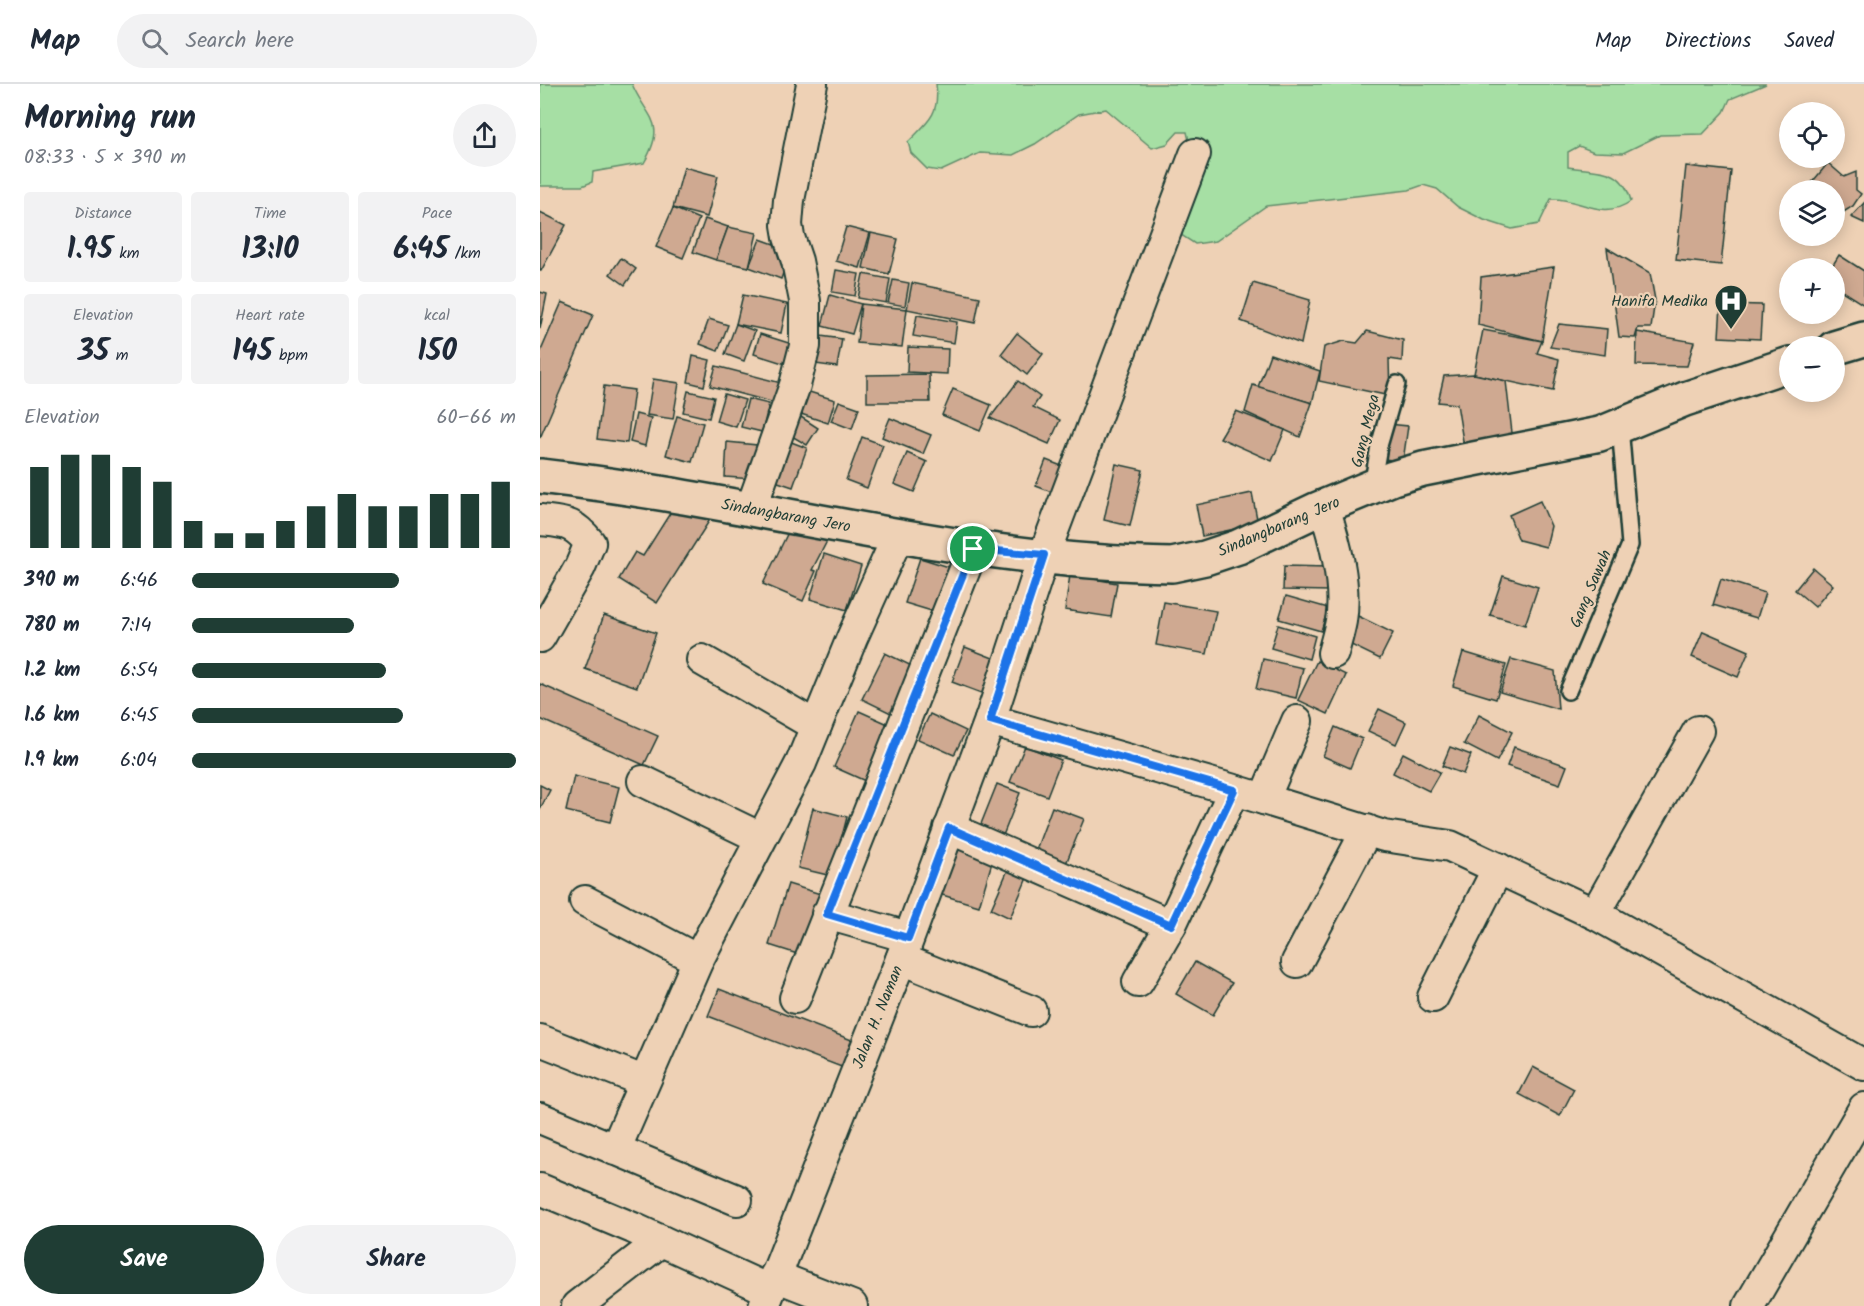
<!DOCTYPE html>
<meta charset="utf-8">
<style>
:root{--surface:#fff;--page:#f2f2f3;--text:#1f2937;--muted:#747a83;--line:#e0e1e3;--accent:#1f3d34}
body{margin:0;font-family:Kalam,sans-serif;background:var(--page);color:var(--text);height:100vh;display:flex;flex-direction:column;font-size:22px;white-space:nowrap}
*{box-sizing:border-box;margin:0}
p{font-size:20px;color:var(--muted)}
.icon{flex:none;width:33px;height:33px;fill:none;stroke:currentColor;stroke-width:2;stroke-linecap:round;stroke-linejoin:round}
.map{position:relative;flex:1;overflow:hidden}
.side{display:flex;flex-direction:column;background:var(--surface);width:540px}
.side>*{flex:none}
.fabs{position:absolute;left:1239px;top:18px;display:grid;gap:12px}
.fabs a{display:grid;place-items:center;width:66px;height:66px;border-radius:50%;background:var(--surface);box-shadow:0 3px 15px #0003;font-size:30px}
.pin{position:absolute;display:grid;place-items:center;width:51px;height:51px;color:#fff;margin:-26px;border:3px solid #fff;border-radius:50%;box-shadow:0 2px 6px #0007}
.round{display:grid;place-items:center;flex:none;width:63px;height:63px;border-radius:32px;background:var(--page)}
.headline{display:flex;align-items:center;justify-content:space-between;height:102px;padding:0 24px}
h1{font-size:33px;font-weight:700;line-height:45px}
.stats{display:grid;grid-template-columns:repeat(3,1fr);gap:9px;height:102px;padding:6px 24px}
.stats div{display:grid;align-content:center;border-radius:6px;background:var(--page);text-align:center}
.stats b{font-size:30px;font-weight:700}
.stats small{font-size:16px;font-weight:400}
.stats p{font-size:16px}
.chart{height:168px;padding:12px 24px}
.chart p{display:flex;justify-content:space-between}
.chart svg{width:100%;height:108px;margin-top:6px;stroke:var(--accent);stroke-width:6}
.action{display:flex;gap:12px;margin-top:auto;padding:12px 24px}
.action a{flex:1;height:69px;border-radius:36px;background:var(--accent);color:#fff;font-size:24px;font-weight:700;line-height:69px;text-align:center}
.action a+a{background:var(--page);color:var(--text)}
ul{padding:0 24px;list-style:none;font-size:20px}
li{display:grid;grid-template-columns:96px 72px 1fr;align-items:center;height:45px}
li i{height:15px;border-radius:8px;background:var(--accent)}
header{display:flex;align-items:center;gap:36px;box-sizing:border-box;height:84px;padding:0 30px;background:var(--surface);border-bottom:2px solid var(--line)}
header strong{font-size:28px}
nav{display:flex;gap:33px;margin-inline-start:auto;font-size:21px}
.search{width:420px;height:54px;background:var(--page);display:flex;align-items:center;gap:15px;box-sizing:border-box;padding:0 21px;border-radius:33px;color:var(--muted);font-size:22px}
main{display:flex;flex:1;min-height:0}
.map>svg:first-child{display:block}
.green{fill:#a6dfa4;stroke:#628e6c;stroke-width:1.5}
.building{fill:#cfa991;stroke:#1f3d34;stroke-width:1.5}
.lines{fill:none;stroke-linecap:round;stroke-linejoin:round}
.lane-casing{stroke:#1f3d34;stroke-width:20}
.street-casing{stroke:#1f3d34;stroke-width:34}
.secondary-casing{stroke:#1f3d34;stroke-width:38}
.lane{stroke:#eed1b5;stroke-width:15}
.street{stroke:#eed1b5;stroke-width:30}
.secondary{stroke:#eed1b5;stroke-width:33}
.route-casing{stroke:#fff;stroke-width:12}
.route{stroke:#1a73e8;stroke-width:8}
.labels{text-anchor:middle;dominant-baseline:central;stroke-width:4.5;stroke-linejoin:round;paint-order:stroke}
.poi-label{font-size:16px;fill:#1f3d34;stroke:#eed1b5;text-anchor:end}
.street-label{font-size:16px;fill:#1f3d34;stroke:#eed1b5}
</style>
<header>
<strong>Map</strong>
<div class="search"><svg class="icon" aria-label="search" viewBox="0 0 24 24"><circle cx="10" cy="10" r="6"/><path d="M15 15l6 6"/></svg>Search here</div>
<nav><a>Map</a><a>Directions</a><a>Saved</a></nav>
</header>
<main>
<section class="side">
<div class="headline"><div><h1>Morning run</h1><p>08:33 · 5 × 390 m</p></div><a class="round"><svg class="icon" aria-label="share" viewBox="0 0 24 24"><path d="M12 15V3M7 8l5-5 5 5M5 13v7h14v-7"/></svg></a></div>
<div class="stats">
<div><p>Distance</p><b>1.95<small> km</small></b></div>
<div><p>Time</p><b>13:10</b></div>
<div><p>Pace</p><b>6:45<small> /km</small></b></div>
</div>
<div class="stats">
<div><p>Elevation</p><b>35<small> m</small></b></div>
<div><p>Heart rate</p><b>145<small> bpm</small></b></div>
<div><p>kcal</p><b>150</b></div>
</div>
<div class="chart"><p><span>Elevation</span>60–66 m</p>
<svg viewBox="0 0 160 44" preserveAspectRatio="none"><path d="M5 44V11M15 44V6M25 44V6M35 44V11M45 44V17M55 44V33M65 44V38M75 44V38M85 44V33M95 44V27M105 44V22M115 44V27M125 44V27M135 44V22M145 44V22M155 44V17"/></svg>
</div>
<ul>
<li><b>390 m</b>6:46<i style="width:64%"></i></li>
<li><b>780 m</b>7:14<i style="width:50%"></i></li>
<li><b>1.2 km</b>6:54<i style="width:60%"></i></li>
<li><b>1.6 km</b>6:45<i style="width:65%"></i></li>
<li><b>1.9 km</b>6:04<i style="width:100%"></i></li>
</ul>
<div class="action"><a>Save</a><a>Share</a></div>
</section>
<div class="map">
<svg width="1324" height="1222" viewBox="0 0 1324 1222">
<rect width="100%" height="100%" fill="#eed1b5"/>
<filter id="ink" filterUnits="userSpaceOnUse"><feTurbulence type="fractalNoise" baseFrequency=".0167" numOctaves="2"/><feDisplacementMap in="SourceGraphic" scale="12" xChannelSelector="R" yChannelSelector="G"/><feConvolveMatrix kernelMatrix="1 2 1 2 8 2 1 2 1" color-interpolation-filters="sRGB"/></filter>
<g filter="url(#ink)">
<g class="green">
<path d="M0,0H92C107,35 128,37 104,79L53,88L52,98L42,102H0Z"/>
<path d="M396,0H1226L1190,15L1184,28L1163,50L1120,51L1083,69L1054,68L1039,62L1028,68V83C1059,88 1082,82 1091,117C1062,138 1039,113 1011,115L999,140L972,145L944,136L918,123L897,105L883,101L869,106L726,122L676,157L655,160L641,151L655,82L647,48H638L627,60L612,64L566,25L539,30L495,60L473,71L440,69L401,87L387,85L371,69L368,58C388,38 400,31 396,0Z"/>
</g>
<g class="building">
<polygon points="1288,79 1304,93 1316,88 1316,106 1321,110 1313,122 1302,129 1294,123 1294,106 1275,106 1269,102"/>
<polygon points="1146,82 1191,87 1181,181 1136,176"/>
<polygon points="144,83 178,92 167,133 133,124"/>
<polygon points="1324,119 1324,139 1311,133"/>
<polygon points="133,124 159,135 143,174 116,163"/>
<polygon points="0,128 26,141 1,187 0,187"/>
<polygon points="165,135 188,143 176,176 153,168"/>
<polygon points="188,143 217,149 209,183 176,176"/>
<polygon points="306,143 330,149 320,184 296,177"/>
<polygon points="331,149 358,155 349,190 323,184"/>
<polygon points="220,155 251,166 241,195 209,183"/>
<polygon points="1067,164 1110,189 1115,216 1111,244 1098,244 1095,254 1079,253"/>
<polygon points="1299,171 1324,187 1324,221 1294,202 1294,184 1291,184"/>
<polygon points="81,174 96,185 85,201 70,190"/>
<polygon points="1014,183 1002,257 938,241 941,193"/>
<polygon points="296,186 319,190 315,212 292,208"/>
<polygon points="323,190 350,195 346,219 318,214"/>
<polygon points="353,196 369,199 365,222 348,219"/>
<polygon points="372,199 440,213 435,239 367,225"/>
<polygon points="713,199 770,216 761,260 701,237"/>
<polygon points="0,208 7,210 0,245"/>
<polygon points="203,211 247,220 241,249 196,240"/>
<polygon points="290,211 321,220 312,250 282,242"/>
<polygon points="22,218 53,231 0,354 0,269"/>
<polygon points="321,220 367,225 362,263 317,259"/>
<polygon points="1181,220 1222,221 1220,255 1179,253"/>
<polygon points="377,231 417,238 414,259 373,252"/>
<polygon points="169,235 188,241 178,267 160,260"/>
<polygon points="196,240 215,247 204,277 185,270"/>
<polygon points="1019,240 1067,245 1065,271 1010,263"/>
<polygon points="943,246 1002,257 997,269 1019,275 1013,307 934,290"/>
<polygon points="827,247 863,256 862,277 849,275 850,312 779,297 784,263 804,257 817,259"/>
<polygon points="1097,248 1154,258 1147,282 1096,281"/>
<polygon points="477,249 503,270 487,291 461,270"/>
<polygon points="220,250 255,261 249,281 214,270"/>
<polygon points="273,251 302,255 297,283 269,279"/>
<polygon points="368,263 408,265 407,290 367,288"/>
<polygon points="730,270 780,287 772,319 718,303"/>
<polygon points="153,272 170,276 164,302 148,298"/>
<polygon points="176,282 249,301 243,321 170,302"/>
<polygon points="389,290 390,318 327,318 327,291"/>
<polygon points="934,290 966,297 974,366 924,363 917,320 898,318 904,292"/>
<polygon points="113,295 139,299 133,335 107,331"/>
<polygon points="478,297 500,313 493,323 520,336 509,360 450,334"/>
<polygon points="713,301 772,319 760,353 705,328"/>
<polygon points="64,302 94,306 87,359 57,355"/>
<polygon points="413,305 451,321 440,347 402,331"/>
<polygon points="263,306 295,316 288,339 255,328"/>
<polygon points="148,307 174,313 169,334 143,328"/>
<polygon points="184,310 205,316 196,343 176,337"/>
<polygon points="208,315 229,320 222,348 201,343"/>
<polygon points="299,317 319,324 312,345 291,337"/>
<polygon points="696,327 745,346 732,377 680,354"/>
<polygon points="96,330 111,334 105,362 90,358"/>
<polygon points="137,332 163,339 152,378 126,371"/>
<polygon points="261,333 278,344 267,361 250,351"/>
<polygon points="350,334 391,351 383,370 342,353"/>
<polygon points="848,340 868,342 863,377 843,375"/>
<polygon points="322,353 343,361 327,404 306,396"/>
<polygon points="246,356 267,364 253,403 232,396"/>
<polygon points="187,358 217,361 214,395 185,393"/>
<polygon points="367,369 387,378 374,408 354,400"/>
<polygon points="506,376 532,386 522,412 496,402"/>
<polygon points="576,380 603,386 590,442 564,436"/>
<polygon points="712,409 718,440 662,452 656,421"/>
<polygon points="1000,417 1011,442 1006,463 979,456 969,431"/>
<polygon points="132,426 171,434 117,519 79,495 95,468 103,472"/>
<polygon points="253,438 287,457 272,486 276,487 263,517 223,500"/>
<polygon points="284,470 321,482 307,526 270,515"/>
<polygon points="380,474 409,483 395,528 365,519"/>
<polygon points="744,482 789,483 789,507 743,506"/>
<polygon points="1273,484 1293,501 1275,523 1255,506"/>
<polygon points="530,491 577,499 571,533 525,526"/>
<polygon points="963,492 998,503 985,541 950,531"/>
<polygon points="1181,495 1225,509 1217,534 1173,521"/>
<polygon points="746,512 788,524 781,547 739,535"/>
<polygon points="624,518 676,527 667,570 616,561"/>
<polygon points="64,531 116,549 97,603 45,585"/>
<polygon points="818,532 853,549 840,575 805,558"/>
<polygon points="738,541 775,552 769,575 731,564"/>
<polygon points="1163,547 1209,567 1198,593 1152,573"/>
<polygon points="425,563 458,576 444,610 412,598"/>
<polygon points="923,568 966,581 956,615 913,602"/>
<polygon points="345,569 382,587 359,633 322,615"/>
<polygon points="723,575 763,584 756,614 716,605"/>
<polygon points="971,575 1015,587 1018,625 960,608"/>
<polygon points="777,577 806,591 788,630 758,616"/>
<polygon points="0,600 118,652 104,681 0,635"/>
<polygon points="839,625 866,638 856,660 828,647"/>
<polygon points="319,627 357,644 332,700 294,683"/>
<polygon points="390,630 426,647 414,671 378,655"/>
<polygon points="939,631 972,648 957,677 924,660"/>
<polygon points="795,643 822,655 810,684 783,672"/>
<polygon points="485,662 521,676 507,712 470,698"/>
<polygon points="910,663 931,671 923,690 902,682"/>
<polygon points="974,663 1027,682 1020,700 967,682"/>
<polygon points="863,669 900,688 889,707 853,689"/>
<polygon points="34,692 79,703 70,738 26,727"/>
<polygon points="457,700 480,709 460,759 437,750"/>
<polygon points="0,701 10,706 0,725"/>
<polygon points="512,723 544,735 525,782 494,771"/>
<polygon points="273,724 307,733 292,792 258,784"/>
<polygon points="416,756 455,768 439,822 399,810"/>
<polygon points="470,781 489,789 470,834 451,825"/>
<polygon points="248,800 287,812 267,873 229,861"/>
<polygon points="655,878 692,899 673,931 636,910"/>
<polygon points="179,905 322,960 312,987 168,932"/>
<polygon points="993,983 1034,1005 1020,1032 979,1010"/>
</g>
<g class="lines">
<defs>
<g id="lane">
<polyline points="832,403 839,362 857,300"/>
<polyline points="1028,607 1090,461 1080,342"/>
</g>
<g id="street">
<path d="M784,423C795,457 807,501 801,537C799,548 796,558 793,569"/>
<polyline points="211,425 255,301 265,262 265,217 257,177 249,153 247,141 249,116 272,0"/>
<path d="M0,436C26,439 33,438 50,459L40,483L0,553"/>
<polyline points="162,576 276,642"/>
<polyline points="450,636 694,706 844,752 910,762 1055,830 1324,981"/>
<polyline points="103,697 221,754"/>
<polyline points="724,715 757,637"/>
<polyline points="409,744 631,841"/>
<polyline points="45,817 158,876"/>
<polyline points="287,830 368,853"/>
<polyline points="1055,830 1158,647"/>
<polyline points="361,875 491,927"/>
<polyline points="757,878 827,746"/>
<polyline points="598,898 631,841 694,706"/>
<polyline points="893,913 958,784"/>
<polyline points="255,914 433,465"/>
<polyline points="0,956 103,997"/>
<polyline points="0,1034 197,1116"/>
<polyline points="75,1066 158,876 261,679 312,554 358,452"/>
<polyline points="0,1105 93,1144 229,1206"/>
<polyline points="235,1192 312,1222"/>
<polyline points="37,1222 121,1157"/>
<polyline points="224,1222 361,875 450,636 504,471 655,70"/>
<polyline points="1209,1222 1324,1024"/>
</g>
<g id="secondary">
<polyline points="1294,264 1324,255"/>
<path d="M0,392C212,416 419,478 632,481L665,474L698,463L778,425L853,394L883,385L1060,350L1145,315L1250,280"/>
</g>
</defs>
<use href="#lane" class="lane-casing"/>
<use href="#street" class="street-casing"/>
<use href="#secondary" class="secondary-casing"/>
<use href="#lane" class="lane"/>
<use href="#street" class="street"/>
<use href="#secondary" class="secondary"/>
</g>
</g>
<g class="lines" filter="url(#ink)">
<defs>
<polygon id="route" points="433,465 504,471 450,636 694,706 631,841 409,744 368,854 287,830"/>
</defs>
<use href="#route" class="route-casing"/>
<use href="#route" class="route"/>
</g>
<defs>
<symbol id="hospital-pin" viewBox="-11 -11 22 30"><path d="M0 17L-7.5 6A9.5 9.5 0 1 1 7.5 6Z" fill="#1f3d34" stroke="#eed1b5"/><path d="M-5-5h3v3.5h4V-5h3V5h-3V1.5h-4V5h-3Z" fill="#fff"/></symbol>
</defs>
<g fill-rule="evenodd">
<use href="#hospital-pin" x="1172" y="198" width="38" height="52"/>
</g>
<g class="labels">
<g class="poi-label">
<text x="1168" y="217">Hanifa Medika</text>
</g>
<g class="street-label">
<text transform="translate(826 347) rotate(-76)">Gang Mega</text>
<text transform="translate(246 432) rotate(10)">Sindangbarang Jero</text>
<text transform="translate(739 443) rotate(-23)">Sindangbarang Jero</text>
<text transform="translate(1051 505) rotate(-67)">Gang Sawah</text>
<text transform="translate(338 933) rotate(-68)">Jalan H. Naman</text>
</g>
</g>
</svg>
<div class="fabs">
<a><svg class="icon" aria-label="locate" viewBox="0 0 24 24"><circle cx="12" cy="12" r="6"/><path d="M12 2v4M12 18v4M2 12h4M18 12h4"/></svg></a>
<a><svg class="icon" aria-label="layers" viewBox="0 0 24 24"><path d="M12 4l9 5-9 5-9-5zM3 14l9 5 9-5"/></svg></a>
<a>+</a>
<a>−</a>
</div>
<div class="pin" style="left:433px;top:465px;background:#1e9e55"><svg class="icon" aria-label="arrive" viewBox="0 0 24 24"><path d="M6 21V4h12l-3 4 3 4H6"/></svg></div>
</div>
</main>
